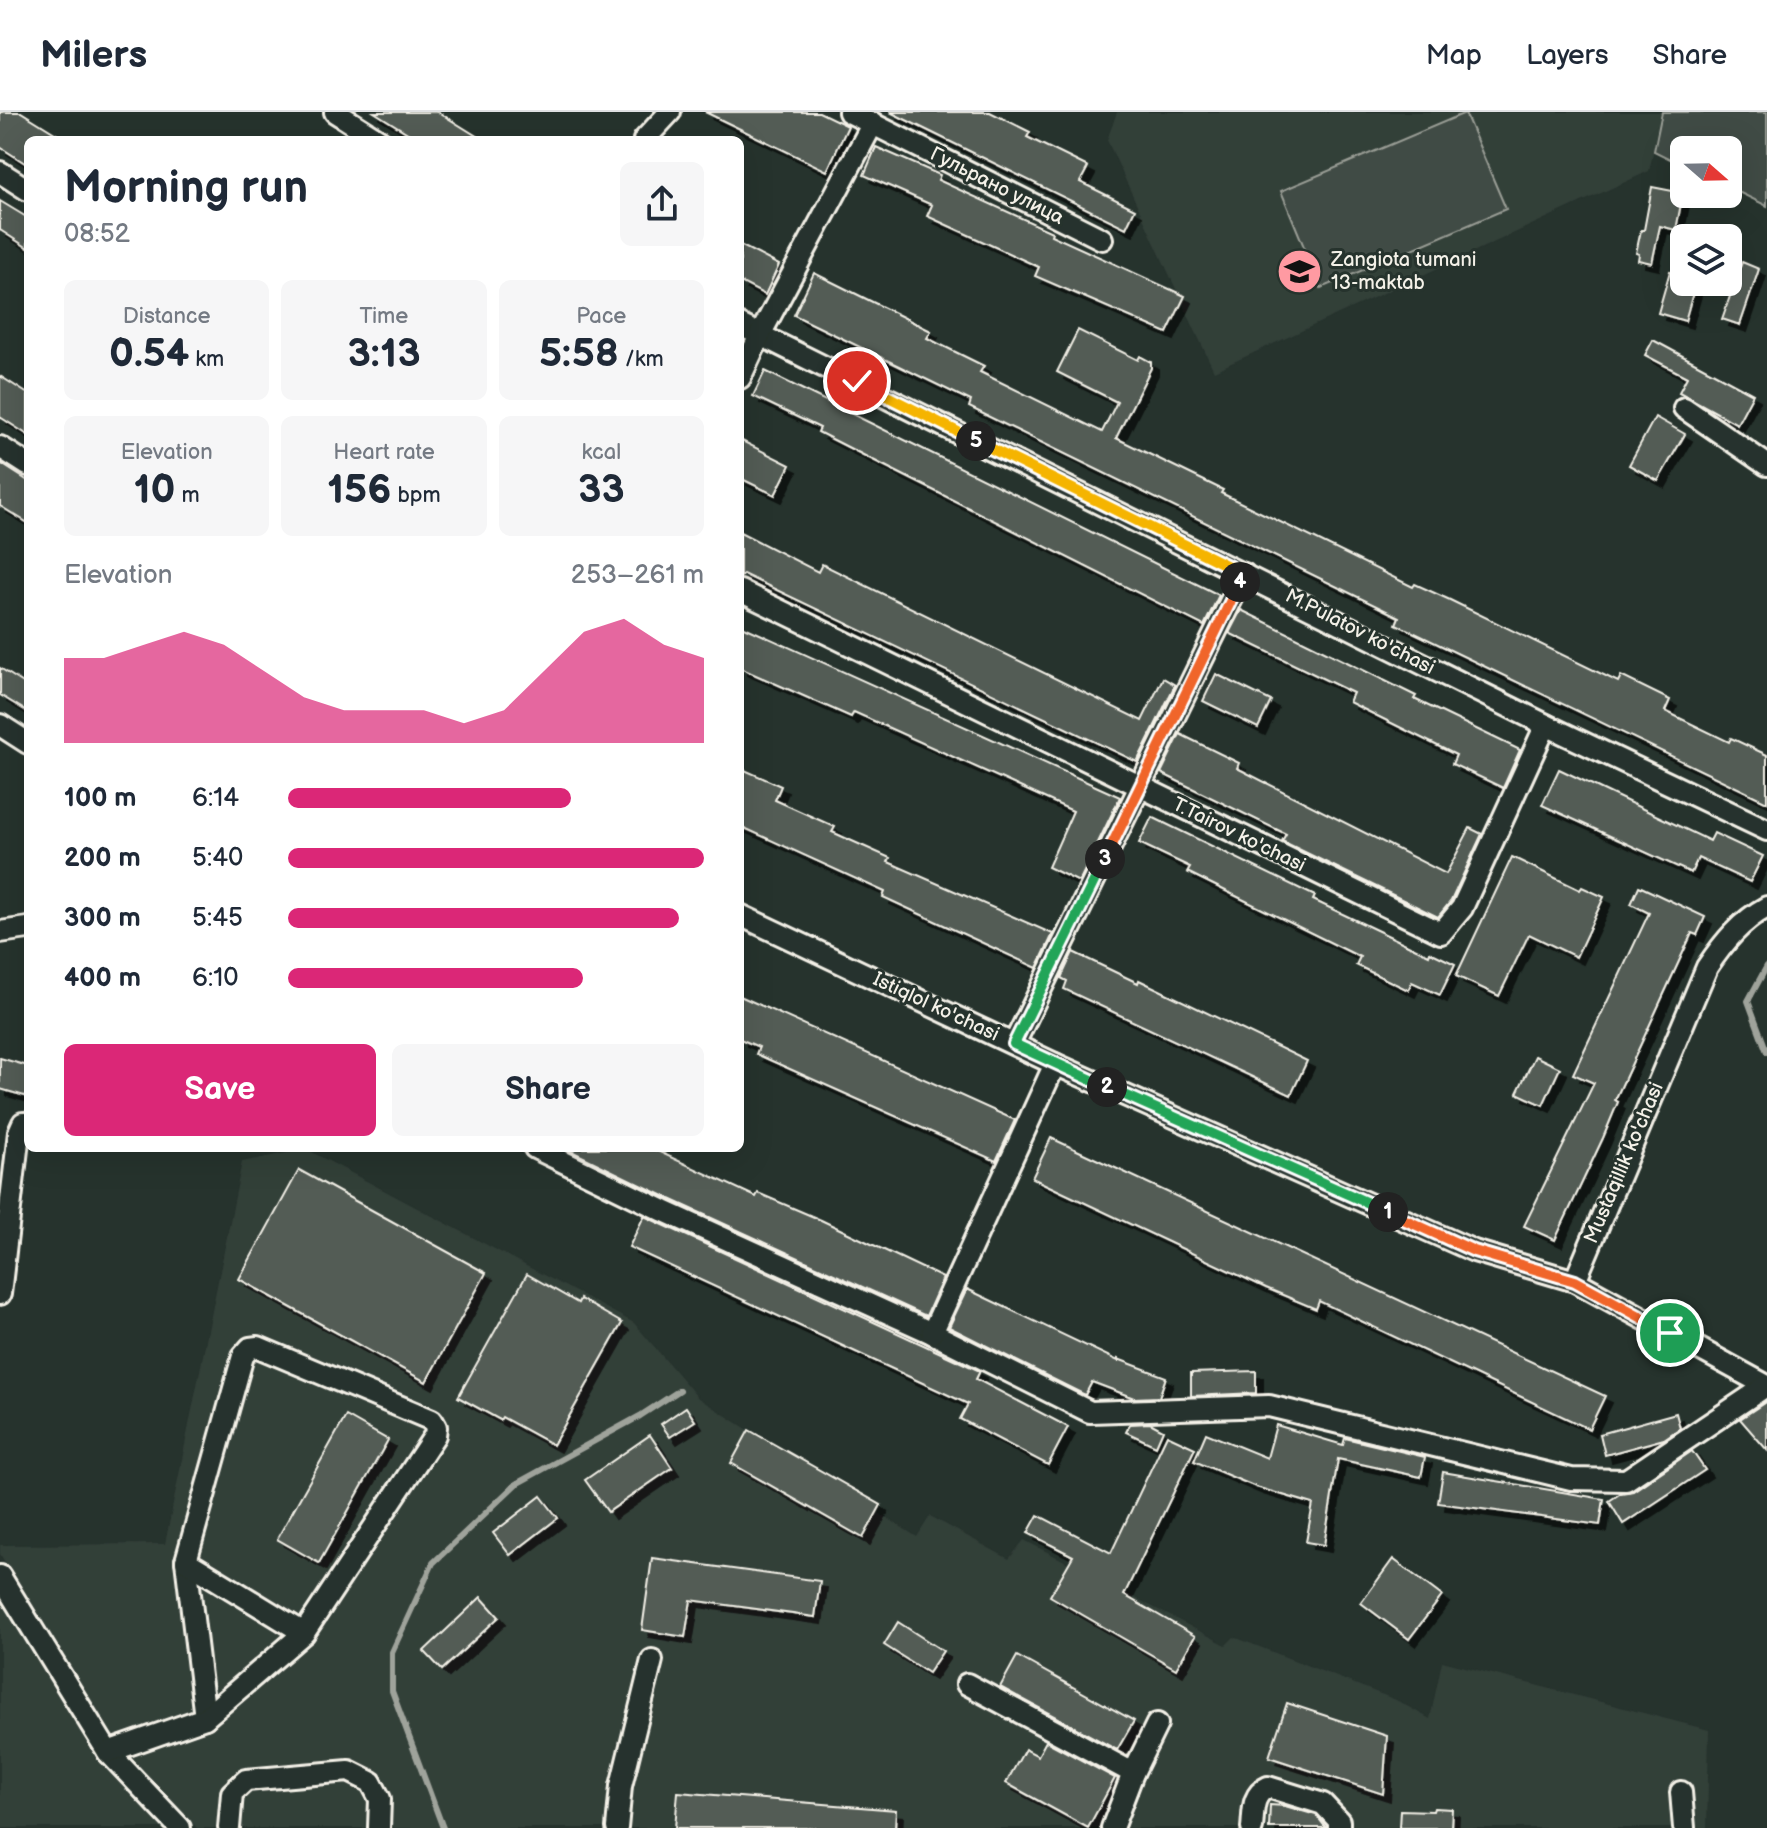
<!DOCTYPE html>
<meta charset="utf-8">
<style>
:root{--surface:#fff;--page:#f6f6f7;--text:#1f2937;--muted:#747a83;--line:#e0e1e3;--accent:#db2777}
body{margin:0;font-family:"Balsamiq Sans",sans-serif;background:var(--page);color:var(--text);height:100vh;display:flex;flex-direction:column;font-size:30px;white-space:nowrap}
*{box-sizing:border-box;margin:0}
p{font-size:26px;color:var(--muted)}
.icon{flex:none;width:44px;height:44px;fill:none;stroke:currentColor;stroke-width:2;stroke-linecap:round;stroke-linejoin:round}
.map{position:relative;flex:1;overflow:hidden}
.panel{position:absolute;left:24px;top:24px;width:720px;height:1016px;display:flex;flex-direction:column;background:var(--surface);border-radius:12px;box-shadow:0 8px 32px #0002}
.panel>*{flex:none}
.needle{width:52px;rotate:110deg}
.tools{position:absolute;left:1670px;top:24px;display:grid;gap:16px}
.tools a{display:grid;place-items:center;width:72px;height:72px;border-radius:12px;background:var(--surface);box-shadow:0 8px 32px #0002;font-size:40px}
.pin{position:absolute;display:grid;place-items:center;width:68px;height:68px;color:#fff;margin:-34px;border:4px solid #fff;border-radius:50%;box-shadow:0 2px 8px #0007}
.km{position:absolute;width:40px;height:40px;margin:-20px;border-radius:50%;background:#222;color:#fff;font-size:22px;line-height:40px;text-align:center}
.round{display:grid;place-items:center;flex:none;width:84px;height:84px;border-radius:12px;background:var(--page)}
.headline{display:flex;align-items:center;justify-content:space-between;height:136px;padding:0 40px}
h1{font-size:44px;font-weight:600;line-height:60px}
.metrics{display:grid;grid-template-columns:repeat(3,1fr);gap:12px;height:136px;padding:8px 40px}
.metrics div{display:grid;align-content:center;border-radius:12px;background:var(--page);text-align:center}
.metrics b{font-size:40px;font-weight:600}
.metrics small{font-size:22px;font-weight:400}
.metrics p{font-size:22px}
.chart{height:224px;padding:16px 40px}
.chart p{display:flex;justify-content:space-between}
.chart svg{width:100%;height:144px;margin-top:8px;fill:var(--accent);opacity:.7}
.primary-button{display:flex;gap:16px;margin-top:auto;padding:16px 40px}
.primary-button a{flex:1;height:92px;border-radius:12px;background:var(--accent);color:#fff;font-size:32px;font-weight:600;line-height:92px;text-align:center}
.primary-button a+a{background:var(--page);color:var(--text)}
ul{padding:0 40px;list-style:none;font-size:26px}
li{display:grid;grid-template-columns:128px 96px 1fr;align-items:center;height:60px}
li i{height:20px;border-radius:10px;background:var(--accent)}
header{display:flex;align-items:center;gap:48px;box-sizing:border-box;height:112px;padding:0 40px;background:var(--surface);border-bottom:2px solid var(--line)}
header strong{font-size:38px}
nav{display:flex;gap:44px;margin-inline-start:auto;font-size:28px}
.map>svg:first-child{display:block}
.built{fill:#333f39}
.green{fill:#414b45;stroke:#9a9e96;stroke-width:2}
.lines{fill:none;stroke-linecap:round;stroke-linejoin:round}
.stream{stroke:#9fa39b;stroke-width:6}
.building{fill:#525c55;stroke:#f4f1e8;stroke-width:2;filter:url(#shadow)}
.minor-casing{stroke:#f4f1e8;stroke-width:26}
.minor{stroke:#26332d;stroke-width:20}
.split-1-casing{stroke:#fff;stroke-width:16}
.split-2-casing{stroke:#fff;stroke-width:16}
.split-3-casing{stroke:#fff;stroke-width:16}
.split-4-casing{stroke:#fff;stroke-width:16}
.split-5-casing{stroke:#fff;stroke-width:16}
.split-6-casing{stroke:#fff;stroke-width:16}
.split-1{stroke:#f0652b;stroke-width:10}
.split-2{stroke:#22a559;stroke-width:10}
.split-3{stroke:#22a559;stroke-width:10}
.split-4{stroke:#f0652b;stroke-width:10}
.split-5{stroke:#f5b400;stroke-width:10}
.split-6{stroke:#f5b400;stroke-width:10}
.labels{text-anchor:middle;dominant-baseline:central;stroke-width:6;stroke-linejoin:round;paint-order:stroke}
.street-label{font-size:20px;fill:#f4f1e8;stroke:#26332d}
.poi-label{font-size:20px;fill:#f4f1e8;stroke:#26332d;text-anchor:start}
</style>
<header>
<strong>Milers</strong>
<nav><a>Map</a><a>Layers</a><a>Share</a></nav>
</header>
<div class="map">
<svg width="1767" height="1716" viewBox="0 0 1767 1716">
<defs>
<filter id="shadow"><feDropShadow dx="7" dy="7" stdDeviation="0" flood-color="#0009"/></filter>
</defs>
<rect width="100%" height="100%" fill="#26332d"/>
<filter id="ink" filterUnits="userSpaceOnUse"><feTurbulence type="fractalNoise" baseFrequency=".0125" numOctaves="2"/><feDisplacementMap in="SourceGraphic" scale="16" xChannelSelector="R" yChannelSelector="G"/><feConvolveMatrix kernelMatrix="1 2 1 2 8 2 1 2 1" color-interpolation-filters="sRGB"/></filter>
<g filter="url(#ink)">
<g class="built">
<polygon points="1117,0 1662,0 1649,59 1214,259 1107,28"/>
<polygon points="306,1037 634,1211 698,1286 917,1425 930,1404 1009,1447 1024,1428 1226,1533 1234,1525 1396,1588 1430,1607 1442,1549 1709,1618 1707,1716 197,1716 112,1627 0,1442 0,1433 165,1432 242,1050"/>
<polygon points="0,1480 171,1716 0,1716"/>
</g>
<g class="green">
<polygon points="1662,0 1767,0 1767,94 1728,75 1728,38 1684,38 1684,54 1654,39"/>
<polygon points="1465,1 1506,97 1321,176 1281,79"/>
</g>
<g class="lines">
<g class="stream">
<polyline points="1767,854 1748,889 1767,940"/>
<polyline points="443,1716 392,1579 392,1540 433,1451 516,1372 640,1304 680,1278"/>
</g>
</g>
<g class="building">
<polygon points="0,0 21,0 66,28 28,28 28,53 0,35"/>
<polygon points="374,0 438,0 483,28 419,28"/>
<polygon points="705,0 819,0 848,14 827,59"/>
<polygon points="890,0 990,0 1030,20 1027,25 1088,55 1080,70 1135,97 1126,116"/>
<polygon points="876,35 940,63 938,68 1052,120 1051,123 1185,184 1167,221 1035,164 1039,155 927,104 932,93 864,63"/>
<polygon points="1652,75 1683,81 1676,118 1660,114 1652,151 1638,148 1639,142 1636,141 1641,118 1644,118"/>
<polygon points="0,89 28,106 28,136 0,118"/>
<polygon points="740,133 779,153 765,183 740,170"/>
<polygon points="1742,150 1759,157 1740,213 1722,207"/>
<polygon points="1670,159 1684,163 1684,170 1696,170 1685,209 1658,201"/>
<polygon points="814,161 931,219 927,226 984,254 980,260 1102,320 1117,290 1057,260 1078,218 1138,248 1140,244 1151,250 1151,256 1116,326 1223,378 1221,381 1413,475 1415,472 1450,488 1618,570 1621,564 1670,588 1665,599 1729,630 1731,626 1767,643 1767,690 1396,512 1399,505 969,295 971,289 794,203"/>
<polygon points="1653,228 1753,282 1737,312 1679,280 1687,265 1645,243"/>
<polygon points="765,259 1219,483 1204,514 873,348 818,320 820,316 753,284"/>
<polygon points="0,264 28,282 28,323 0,305"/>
<polygon points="1655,305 1685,322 1658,369 1629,353"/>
<polygon points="740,328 790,353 775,383 740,366"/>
<polygon points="0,351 28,369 28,411 0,394"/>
<polygon points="740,420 818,460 822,452 1142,609 1163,566 1175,573 1137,650 743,462 740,466"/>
<polygon points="1241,498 1416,584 1414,587 1520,638 1503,676 1452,652 1456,643 1349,590 1353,581 1229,521"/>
<polygon points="740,513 1120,685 1079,770 1048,755 1073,699 854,600 851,605 740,556"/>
<polygon points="0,556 28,574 28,600 0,583"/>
<polygon points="1216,562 1271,589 1258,616 1203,589"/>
<polygon points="1180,622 1239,651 1237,656 1446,762 1470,716 1482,722 1451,789 1438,805 1282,729 1286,722 1161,661"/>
<polygon points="740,656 781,674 775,688 835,715 832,720 890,746 888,750 1053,822 1037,856 883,785 885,780 740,714"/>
<polygon points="1559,657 1710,729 1714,721 1763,744 1750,770 1698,746 1691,761 1542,693"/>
<polygon points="1152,705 1315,784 1313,788 1429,843 1430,840 1455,852 1440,883 1412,870 1408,878 1356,853 1360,845 1187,760 1190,755 1139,731"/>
<polygon points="1512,745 1580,778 1582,775 1604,785 1576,845 1529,822 1499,884 1456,864"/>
<polygon points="1639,774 1705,805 1697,823 1692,821 1663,884 1615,988 1618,990 1603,1026 1555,1128 1524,1114 1594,971 1573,962 1649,801 1631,792"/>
<polygon points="1073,840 1138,871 1139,868 1307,949 1291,983 1064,877 1067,869 1061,866"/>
<polygon points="740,884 1015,1008 996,1049 756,942 759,935 740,927"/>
<polygon points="1535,944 1560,956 1543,993 1517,981"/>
<polygon points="0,946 28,954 28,985 0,977"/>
<polygon points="1051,1026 1605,1284 1589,1317 1319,1189 1316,1197 1266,1176 1032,1066"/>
<polygon points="565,1036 651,1036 756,1085 758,1081 821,1108 943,1166 926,1204 670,1087"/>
<polygon points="299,1058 486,1161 426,1270 239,1167"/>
<polygon points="644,1104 980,1259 976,1267 1068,1315 1048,1353 960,1307 968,1292 629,1135"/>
<polygon points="527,1162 578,1191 580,1187 622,1211 553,1333 502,1305 500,1308 458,1285"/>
<polygon points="967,1177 1118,1249 1118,1247 1166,1265 1159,1285 1134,1286 1092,1270 1085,1283 949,1215"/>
<polygon points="1256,1259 1256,1281 1191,1284 1191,1261"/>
<polygon points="1767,1289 1767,1338 1740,1307"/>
<polygon points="686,1295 695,1309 670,1325 661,1312"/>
<polygon points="1676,1301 1680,1316 1664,1327 1605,1343 1600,1322"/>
<polygon points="346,1304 388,1328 319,1451 277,1427"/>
<polygon points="1150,1311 1163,1318 1156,1334 1126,1320 1130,1312"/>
<polygon points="1276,1313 1343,1333 1345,1326 1425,1345 1421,1365 1338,1347 1324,1433 1306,1430 1313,1392 1256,1375 1194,1349 1206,1321 1267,1346"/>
<polygon points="749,1318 881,1393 863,1426 731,1351"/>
<polygon points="650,1323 672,1356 608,1400 585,1368"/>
<polygon points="1167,1323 1195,1336 1124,1483 1195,1524 1176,1557 1050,1484 1073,1444 1028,1421 1038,1403 1111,1441"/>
<polygon points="1692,1339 1705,1358 1623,1412 1609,1389 1621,1381 1633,1379"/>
<polygon points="1443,1360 1604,1387 1600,1413 1438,1391"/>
<polygon points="541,1384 558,1406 510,1443 493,1421"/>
<polygon points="652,1446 820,1469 815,1505 691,1488 685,1525 642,1518"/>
<polygon points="1393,1447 1442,1484 1409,1527 1361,1491"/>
<polygon points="481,1485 499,1505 442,1558 424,1539"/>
<polygon points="898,1510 943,1539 928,1561 884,1533"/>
<polygon points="1017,1544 1134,1609 1117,1638 1000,1575"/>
<polygon points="1287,1591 1387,1624 1383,1682 1269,1645"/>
<polygon points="1046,1629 1115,1666 1088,1716 1006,1671 1025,1637 1038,1644"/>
<polygon points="678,1680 896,1698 895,1716 675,1716"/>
<polygon points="1270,1693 1285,1694 1316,1703 1326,1716 1269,1716"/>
<polygon points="1434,1696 1452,1697 1451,1716 1399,1716 1400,1698 1433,1699"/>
</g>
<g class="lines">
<defs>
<g id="minor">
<polyline points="335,0 379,28"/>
<polyline points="849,0 1102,127"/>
<polyline points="644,28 670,0"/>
<polyline points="0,60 28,78"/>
<polyline points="740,213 1546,613 1767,718"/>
<polyline points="740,266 761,221 873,11"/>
<polyline points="1684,296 1767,353"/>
<polyline points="0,335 28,353"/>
<polyline points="740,479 1441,821 1462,796 1546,613"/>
<polyline points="0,613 28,631"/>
<polyline points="740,803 1055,952 1474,1139 1575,1169 1767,1274"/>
<polyline points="0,820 28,816"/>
<polyline points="1014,932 1244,462"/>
<polyline points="535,1036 664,1099 932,1221 1090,1300 1269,1294 1571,1367 1626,1368 1766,1274"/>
<path d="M1575,1169L1707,855C1724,830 1741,809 1767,795"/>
<polyline points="0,1182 19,1020 23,1011 28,1011"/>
<polyline points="932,1221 1055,952"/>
<polyline points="186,1449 205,1606"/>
<polyline points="0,1464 108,1640 180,1716"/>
<polyline points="967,1572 1133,1661"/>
<polyline points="108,1640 205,1606 304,1521 435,1323 436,1315 432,1308 258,1235 250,1236 243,1244 186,1449 304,1521"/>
<polyline points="1681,1680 1684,1716"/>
<polyline points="229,1716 232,1681 246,1668 349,1659 371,1670 380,1687 379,1716"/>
<polyline points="617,1716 621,1674 652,1548"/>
<polyline points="1112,1716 1133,1661 1157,1612"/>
<path d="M1252,1716C1254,1700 1251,1683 1268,1675L1323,1692L1339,1709V1716"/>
</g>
</defs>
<use href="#minor" class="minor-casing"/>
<use href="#minor" class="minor"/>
</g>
</g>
<g class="lines" filter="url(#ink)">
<defs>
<polyline id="split-1" points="1388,1100 1474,1139 1575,1169 1670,1221"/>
<polyline id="split-2" points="1107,975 1388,1100"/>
<polyline id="split-3" points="1105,747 1014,932 1107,975"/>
<polyline id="split-4" points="1105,747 1240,470"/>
<polyline id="split-5" points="976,329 1244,462 1240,470"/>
<polyline id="split-6" points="857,269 976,329"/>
</defs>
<use href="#split-1" class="split-1-casing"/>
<use href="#split-2" class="split-2-casing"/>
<use href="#split-3" class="split-3-casing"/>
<use href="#split-4" class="split-4-casing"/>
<use href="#split-5" class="split-5-casing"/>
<use href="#split-6" class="split-6-casing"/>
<use href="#split-1" class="split-1"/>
<use href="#split-2" class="split-2"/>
<use href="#split-3" class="split-3"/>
<use href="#split-4" class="split-4"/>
<use href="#split-5" class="split-5"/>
<use href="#split-6" class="split-6"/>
</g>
<defs>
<symbol id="school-disc" viewBox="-11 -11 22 22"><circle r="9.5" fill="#ff9aa2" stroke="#26332d"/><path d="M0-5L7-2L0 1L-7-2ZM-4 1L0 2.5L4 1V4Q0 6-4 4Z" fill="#111"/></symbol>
</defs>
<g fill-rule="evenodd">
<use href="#school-disc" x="1274" y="134" width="51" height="51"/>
</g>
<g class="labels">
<g class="street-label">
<text transform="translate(997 74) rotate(27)">Гульрано улица</text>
<text transform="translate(1360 520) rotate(27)">M.Pulatov ko'chasi</text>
<text transform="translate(1239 723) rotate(26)">T.Tairov ko'chasi</text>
<text transform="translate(936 895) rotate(25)">Istiqlol ko'chasi</text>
<text transform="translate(1624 1051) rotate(-67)">Mustaqillik ko'chasi</text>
</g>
<g class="poi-label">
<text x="1331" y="148">Zangiota tumani<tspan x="1331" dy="23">13-maktab</tspan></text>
</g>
</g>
</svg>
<div class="tools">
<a><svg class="needle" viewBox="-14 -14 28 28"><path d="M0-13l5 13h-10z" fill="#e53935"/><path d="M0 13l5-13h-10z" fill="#747a83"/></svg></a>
<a><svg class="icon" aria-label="layers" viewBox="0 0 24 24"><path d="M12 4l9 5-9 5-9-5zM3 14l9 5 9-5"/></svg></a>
</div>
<div class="pin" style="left:1670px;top:1221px;background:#1e9e55"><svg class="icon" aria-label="arrive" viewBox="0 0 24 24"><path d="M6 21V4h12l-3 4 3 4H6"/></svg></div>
<div class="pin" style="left:857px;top:269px;background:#d93025"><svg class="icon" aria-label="check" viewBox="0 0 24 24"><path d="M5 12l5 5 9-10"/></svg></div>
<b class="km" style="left:1388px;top:1100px">1</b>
<b class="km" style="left:1107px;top:975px">2</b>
<b class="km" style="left:1105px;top:747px">3</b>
<b class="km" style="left:1240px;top:470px">4</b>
<b class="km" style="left:976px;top:329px">5</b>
<section class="panel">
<div class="headline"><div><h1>Morning run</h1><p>08:52</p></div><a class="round"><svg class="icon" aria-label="share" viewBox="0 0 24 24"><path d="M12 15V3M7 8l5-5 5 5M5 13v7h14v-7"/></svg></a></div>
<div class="metrics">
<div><p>Distance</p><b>0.54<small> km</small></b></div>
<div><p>Time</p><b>3:13</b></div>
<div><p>Pace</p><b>5:58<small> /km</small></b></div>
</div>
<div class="metrics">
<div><p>Elevation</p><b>10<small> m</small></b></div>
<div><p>Heart rate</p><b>156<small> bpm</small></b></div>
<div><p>kcal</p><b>33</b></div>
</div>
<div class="chart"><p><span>Elevation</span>253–261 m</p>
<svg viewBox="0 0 160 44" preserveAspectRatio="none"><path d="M0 44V18L10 18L20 14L30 10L40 14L50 22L60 30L70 34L80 34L90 34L100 38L110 34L120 22L130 10L140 6L150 14L160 18V44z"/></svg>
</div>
<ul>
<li><b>100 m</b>6:14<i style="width:68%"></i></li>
<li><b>200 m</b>5:40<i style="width:100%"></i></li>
<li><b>300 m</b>5:45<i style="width:94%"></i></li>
<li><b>400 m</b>6:10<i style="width:71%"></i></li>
</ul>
<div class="primary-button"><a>Save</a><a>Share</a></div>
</section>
</div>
